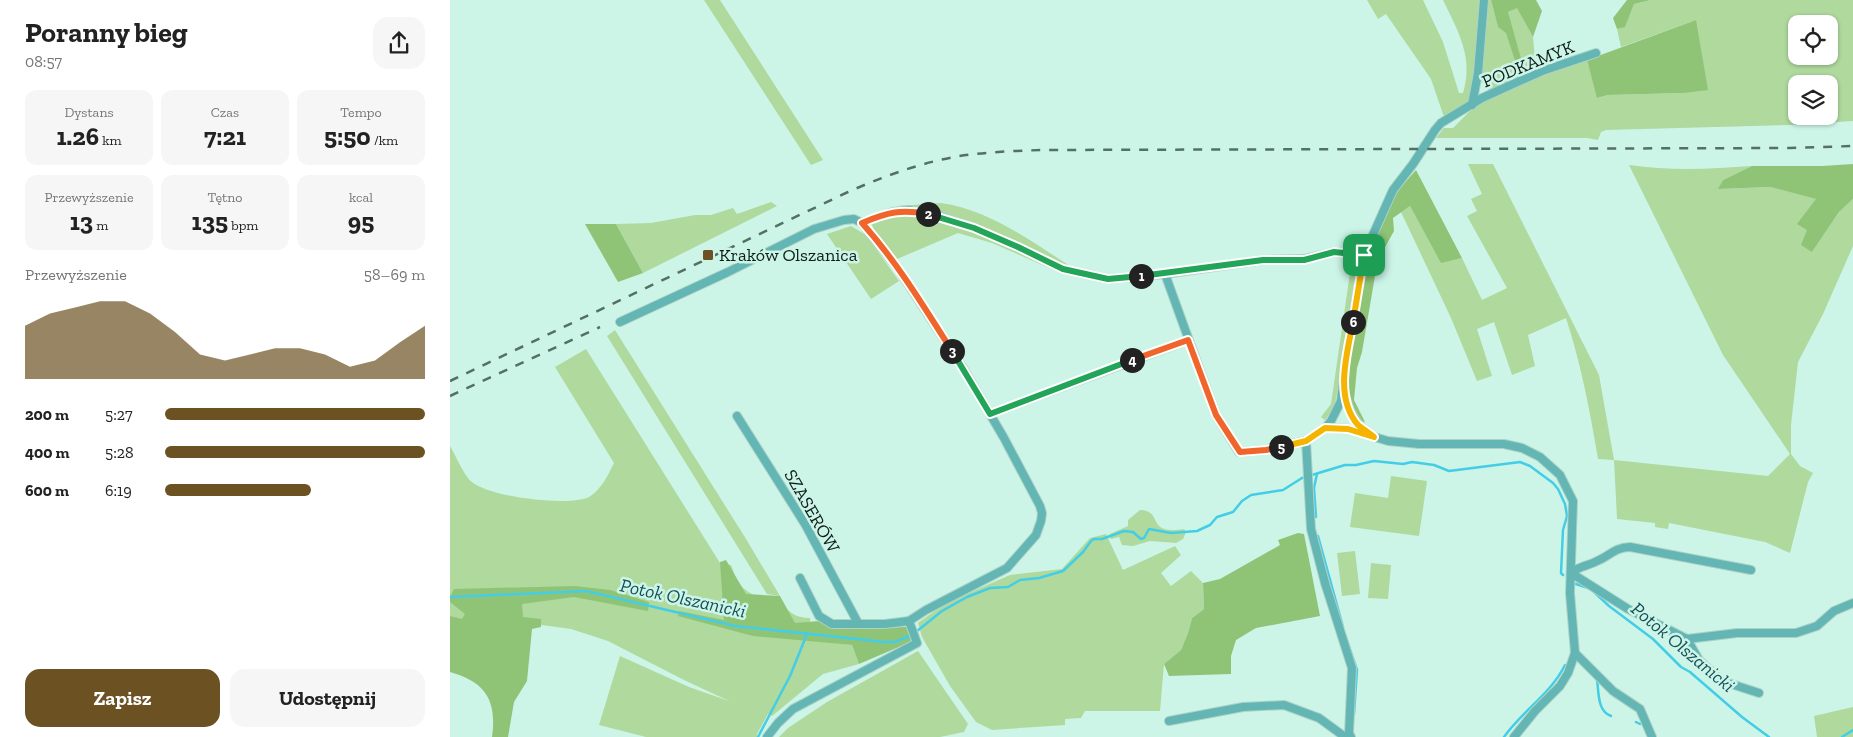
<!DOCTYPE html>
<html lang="pl">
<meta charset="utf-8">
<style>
:root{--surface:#fff;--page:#f6f6f6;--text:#222;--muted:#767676;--accent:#6c5223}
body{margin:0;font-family:"Zilla Slab",serif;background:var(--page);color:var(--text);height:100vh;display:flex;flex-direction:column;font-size:19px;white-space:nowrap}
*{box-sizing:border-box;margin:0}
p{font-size:16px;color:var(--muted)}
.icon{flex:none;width:28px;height:28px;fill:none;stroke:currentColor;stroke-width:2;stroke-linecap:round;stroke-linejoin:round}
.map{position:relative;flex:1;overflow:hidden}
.sheet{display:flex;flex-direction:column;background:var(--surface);width:450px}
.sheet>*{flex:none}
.fabs{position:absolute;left:1338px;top:15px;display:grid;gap:10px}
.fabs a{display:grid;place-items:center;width:50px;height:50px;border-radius:10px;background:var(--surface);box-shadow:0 1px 4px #0004;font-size:25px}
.pin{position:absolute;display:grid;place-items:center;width:42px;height:42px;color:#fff;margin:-21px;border-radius:10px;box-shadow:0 2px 8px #0006}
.km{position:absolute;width:25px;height:25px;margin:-12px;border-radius:50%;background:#222;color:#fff;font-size:14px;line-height:25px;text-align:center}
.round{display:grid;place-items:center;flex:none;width:52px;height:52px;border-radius:15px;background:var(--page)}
.head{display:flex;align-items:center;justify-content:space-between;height:85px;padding:0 25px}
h1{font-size:28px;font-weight:700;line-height:38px}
.stats{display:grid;grid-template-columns:repeat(3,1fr);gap:8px;height:85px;padding:5px 25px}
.stats div{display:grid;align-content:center;border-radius:12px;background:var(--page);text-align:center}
.stats b{font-size:25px;font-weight:700}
.stats small{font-size:14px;font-weight:400}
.stats p{font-size:14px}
.chart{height:140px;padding:10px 25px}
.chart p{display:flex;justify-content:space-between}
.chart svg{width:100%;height:90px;margin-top:5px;fill:var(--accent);opacity:.7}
.button{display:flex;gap:10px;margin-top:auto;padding:10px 25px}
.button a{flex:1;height:58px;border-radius:15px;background:var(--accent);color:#fff;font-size:20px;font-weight:700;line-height:58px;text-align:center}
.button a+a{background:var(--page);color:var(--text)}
ul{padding:0 25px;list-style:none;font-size:16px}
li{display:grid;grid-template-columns:80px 60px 1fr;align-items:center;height:38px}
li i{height:12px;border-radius:6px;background:var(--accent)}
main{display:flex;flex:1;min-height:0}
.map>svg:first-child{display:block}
.green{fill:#afd99d;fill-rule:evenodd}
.forest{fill:#8fc477}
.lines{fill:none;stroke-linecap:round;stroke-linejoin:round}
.stream{stroke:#44cde6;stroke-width:2.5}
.street-casing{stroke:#aed2c7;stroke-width:10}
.street{stroke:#63b6b3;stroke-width:8}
.rail{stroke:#556e67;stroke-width:2.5;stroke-dasharray:9 9;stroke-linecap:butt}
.split-1-casing{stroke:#fff;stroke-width:10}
.split-2-casing{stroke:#fff;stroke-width:10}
.split-3-casing{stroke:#fff;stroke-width:10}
.split-4-casing{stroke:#fff;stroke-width:10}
.split-5-casing{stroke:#fff;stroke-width:10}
.split-6-casing{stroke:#fff;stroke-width:10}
.split-7-casing{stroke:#fff;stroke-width:10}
.split-1{stroke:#22a559;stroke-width:6}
.split-2{stroke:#22a559;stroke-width:6}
.split-3{stroke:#f0652b;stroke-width:6}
.split-4{stroke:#22a559;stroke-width:6}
.split-5{stroke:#f0652b;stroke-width:6}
.split-6{stroke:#f5b400;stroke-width:6}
.split-7{stroke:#f5b400;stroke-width:6}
.poi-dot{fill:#6c5223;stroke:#ccf5e8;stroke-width:2}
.labels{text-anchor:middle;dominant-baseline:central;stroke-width:5;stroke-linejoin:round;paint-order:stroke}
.street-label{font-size:18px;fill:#0e1d19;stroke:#ccf5e8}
.poi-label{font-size:18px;fill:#0e1d19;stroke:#ccf5e8;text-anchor:start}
.water-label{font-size:19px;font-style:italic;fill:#154e59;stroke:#ccf5e8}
</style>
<main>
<section class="sheet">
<div class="head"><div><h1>Poranny bieg</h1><p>08:57</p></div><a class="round"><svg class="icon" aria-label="share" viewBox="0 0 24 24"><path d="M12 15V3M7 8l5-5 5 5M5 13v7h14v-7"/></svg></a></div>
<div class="stats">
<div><p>Dystans</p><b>1.26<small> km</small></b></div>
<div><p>Czas</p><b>7:21</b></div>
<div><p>Tempo</p><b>5:50<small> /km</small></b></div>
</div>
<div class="stats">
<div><p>Przewyższenie</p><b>13<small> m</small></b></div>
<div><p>Tętno</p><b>135<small> bpm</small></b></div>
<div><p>kcal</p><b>95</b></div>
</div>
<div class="chart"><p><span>Przewyższenie</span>58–69 m</p>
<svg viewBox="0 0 160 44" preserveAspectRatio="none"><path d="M0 44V18L10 12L20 9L30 6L40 6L50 12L60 21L70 32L80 35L90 32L100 29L110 29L120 32L130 38L140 35L150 26L160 18V44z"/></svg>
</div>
<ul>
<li><b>200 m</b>5:27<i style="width:100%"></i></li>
<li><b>400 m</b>5:28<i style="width:100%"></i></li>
<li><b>600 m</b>6:19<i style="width:56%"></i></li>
</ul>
<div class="button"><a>Zapisz</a><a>Udostępnij</a></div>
</section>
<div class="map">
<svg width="1403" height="737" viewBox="0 0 1403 737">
<rect width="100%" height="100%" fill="#ccf5e8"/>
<g class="green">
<polygon points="254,0 270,0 373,160 361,165"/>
<path d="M917,0H973L993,42L1009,93H1013C1024,58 1008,31 993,0H1029C1031,35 1031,74 1017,106L1007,109L994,117L981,79L936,14L928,19Z"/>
<polygon points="1036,0 1041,0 1048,27 1056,32 1067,66 1058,12 1067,7 1083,37 1086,71 1039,91 1031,81"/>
<path d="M1201,0H1403V121L1341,125L1156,130L1151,132L1148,140L1137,138H986L994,128H1003L1033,98L1096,73L1137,60L1148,98L1158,95L1233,93L1246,20L1171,47L1167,29L1175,26L1184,4ZM1346,24H1379V56H1346ZM1346,84H1379V116H1346Z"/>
<path d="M1018,164H1043L1149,375L1164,460L1318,476L1340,454L1273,355L1179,165C1220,171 1261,169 1302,166L1273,180L1269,189L1320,187L1367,199L1357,230L1362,252L1389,212L1403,199V246L1373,314L1348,362L1341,425V454L1350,466L1363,473L1358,482L1340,553L1315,542L1219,523L1218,529L1205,527V523L1167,519L1164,460L1148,459C1140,411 1131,364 1116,318L1078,335L1085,366L1062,375L1044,322L1027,329L1042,376L1027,381L1001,318L951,212L960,206L991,262L1012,258L1032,300L1057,288L1017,216L1027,211L1021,199L1032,194Z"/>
<polygon points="321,202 327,206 193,273 166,224 201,223 245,215 261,215 283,208 287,214"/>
<path d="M491,203C540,210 582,242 623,268L612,267L543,232L448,209V206Z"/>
<polygon points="461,212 521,228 615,271 613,274 542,243 508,233 447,259 424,230 421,222 449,213"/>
<polygon points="401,226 416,235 449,281 421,299 377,234"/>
<polygon points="900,273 905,276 886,399 883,409 875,420 871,417 881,404"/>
<polygon points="165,330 296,539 330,596 317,594 157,336"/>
<path d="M136,349L270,563L281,565C284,572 286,581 292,587C301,596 320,601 333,604C339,613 347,618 360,618L361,630L355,640L402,645L409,664L373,674L322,716L318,714L307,734V737H196L149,725L170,656L239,687L279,701L234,680L158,641L121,629L77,623L12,619L0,621V446C6,456 14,476 22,482C39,497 119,507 139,497C151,490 158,475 164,463L105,367Z"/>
<polygon points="941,476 977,481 969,536 900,527 905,493 938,498"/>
<path d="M690,510C715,511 694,535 734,529L736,532L733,539L726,543L700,541L683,546L672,545L669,537L661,539L658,536L660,534L678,526V520Z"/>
<polygon points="656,534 673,570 725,546 731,555 711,573 721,586 741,571 753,583 754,609 742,618 738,633 731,650 714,664 710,711 635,711 631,718 615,719 615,725 542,730 526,722 500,686 472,637 468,623 496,603 560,575 612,569 640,538"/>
<polygon points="905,551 910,594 892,596 887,553"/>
<polygon points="921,563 941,565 938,599 918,598"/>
<polygon points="468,651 518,724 514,732 490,737 329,737 338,728 377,702"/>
<polygon points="1403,707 1403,737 1367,737 1364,716"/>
</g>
<g class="forest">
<polygon points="1041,0 1086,0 1092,11 1083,37 1067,8 1058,12 1073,66 1067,67 1056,33 1048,27"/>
<polygon points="1177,0 1201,0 1184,4 1175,27 1167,29 1163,18"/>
<polygon points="1246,20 1258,90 1233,93 1158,95 1147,98 1137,60"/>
<polygon points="1403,164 1403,199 1389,212 1362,252 1351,245 1357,230 1347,224 1366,199 1320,187 1268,189 1273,180 1302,166 1372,166"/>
<polygon points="966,170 1012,258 991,263 960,206 943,218 944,231 929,258 925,276 912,352 907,368 904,400 915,422 910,421 898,400 900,356 917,256 936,210 950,188"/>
<polygon points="135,224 166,224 193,273 168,282"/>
<polygon points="848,533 854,534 870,616 806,628 786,640 781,656 781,674 719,676 714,664 731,650 738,633 742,618 754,609 753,583 770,579 830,545 828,540"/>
<polygon points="276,560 296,594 330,596 345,623 369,621 380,628 457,627 463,641 409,664 402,645 303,636 228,616 229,611 274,620 270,562"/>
<path d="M125,586L160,590L199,602L198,611L124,597L72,604L73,617L91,619V627L82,629L77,681L64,702L58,737H42C47,701 36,682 0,672V616L12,619L15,614L0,602V597L4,589Z"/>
</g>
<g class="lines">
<g class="stream">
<polyline points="866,517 864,488 867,474"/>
<polyline points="868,536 893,627"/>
<polyline points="1126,584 1138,588"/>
<polyline points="1143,591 1159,606 1203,639 1231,667 1240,672 1292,717 1319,737"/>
<polyline points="0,597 136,591 285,626 435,642 445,642 460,636"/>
<polyline points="467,631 492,611 517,597 540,588 558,587 570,580 589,578 613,571 633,552 641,541 644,539 652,539 674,531 683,532 691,539 694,538 699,529 721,533 747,531 760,525 767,517 783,512 792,501 801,495 833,490 852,478 895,465 906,465 924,461 953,464 962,462 984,465 999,471 1070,462 1080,466 1103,483 1108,489 1115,504 1117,516 1113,530 1111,573 1113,575"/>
<polyline points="895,635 907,670 904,714"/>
<path d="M1147,680C1149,692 1147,711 1161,716"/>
<polyline points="1186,722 1190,724"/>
<polyline points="308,737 340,676 357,634"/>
<path d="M1054,737C1073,710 1100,695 1115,665"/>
<polyline points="1392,737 1403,730"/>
</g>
<defs>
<g id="street">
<polyline points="1022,105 1028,73 1034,0"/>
<polyline points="412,223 443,212 458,210 489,216 524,228 568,247 613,269 658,279 715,274 813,260 854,259 884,252 914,255"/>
<polyline points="715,274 766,415 789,452 816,450 856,441 875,428 885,428 898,429 938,441 969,444 1054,444 1072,448 1090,457 1110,475 1123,501 1120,593 1125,653 1118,673 1110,686 1085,711 1064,737"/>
<polyline points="170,322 278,272 364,229 394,220 404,219 412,223 449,270 513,368 554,438 590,506 592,513 591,521 586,535 557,568 476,610 459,621 435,624 382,624 369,616 350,578"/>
<path d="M894,390C898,408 903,421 918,433"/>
<polyline points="540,414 738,340"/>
<polyline points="287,416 355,524 408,623"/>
<polyline points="875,428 881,421 891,401 896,356 914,255 943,190 963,164 985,130 991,123 1032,98 1092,71 1146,53"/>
<polyline points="856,441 861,529 875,583 902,668 899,733 901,737"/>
<path d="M1301,570L1180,547C1166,547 1159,556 1147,561C1138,566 1129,566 1121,573L1178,609L1237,639L1287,633H1346L1367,626L1384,611L1403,603"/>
<polyline points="1237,639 1249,660 1272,681 1309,693"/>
<polyline points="1125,653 1163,691 1190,709 1202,737"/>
<polyline points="719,721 793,707 834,705 869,718 895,737"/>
<polyline points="317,737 328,723 343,709 467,643 459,621"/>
</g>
</defs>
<use href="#street" class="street-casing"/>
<use href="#street" class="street"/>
<g class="rail">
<path d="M0,381L398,192C432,177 467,164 504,157C533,152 563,151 592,150L1340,148L1403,146"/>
<polyline points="0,396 150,327"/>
</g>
</g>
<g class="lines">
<defs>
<polyline id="split-1" points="691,276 813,260 854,260 884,252 914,255"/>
<polyline id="split-2" points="478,214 524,228 568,247 613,269 658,279 691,276"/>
<path id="split-3" d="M478,214C451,209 438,212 412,223C447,262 474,307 502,351"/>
<polyline id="split-4" points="502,351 540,414 682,360"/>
<polyline id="split-5" points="682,360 738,340 766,415 790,452 816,450 831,447"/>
<path id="split-6" d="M831,447L856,441L875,428L898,429L924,437C919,433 913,429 908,425C884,397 897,354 903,322"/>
<polyline id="split-7" points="903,322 914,255"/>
</defs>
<use href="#split-1" class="split-1-casing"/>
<use href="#split-2" class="split-2-casing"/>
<use href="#split-3" class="split-3-casing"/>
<use href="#split-4" class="split-4-casing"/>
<use href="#split-5" class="split-5-casing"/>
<use href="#split-6" class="split-6-casing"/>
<use href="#split-7" class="split-7-casing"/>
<use href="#split-1" class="split-1"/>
<use href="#split-2" class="split-2"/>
<use href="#split-3" class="split-3"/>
<use href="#split-4" class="split-4"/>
<use href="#split-5" class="split-5"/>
<use href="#split-6" class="split-6"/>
<use href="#split-7" class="split-7"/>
</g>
<rect class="poi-dot" x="252" y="249" width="12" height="12" rx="2.5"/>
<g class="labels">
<g class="street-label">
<text transform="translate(1078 64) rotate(-22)">PODKAMYK</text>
<text transform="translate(362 511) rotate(60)">SZASERÓW</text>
</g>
<g class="poi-label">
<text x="269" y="255">Kraków Olszanica</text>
</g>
<g class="water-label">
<text transform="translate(233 598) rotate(12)">Potok Olszanicki</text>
<text transform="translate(1233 647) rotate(40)">Potok Olszanicki</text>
</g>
</g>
</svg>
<div class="fabs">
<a><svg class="icon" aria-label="locate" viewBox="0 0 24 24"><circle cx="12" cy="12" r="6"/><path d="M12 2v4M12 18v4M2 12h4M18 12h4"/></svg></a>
<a><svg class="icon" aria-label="layers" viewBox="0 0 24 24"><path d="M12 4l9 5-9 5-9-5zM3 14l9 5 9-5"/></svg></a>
</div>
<div class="pin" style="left:914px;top:255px;background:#1e9e55"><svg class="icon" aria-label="arrive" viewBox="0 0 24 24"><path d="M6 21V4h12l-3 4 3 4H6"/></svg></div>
<b class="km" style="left:691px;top:276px">1</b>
<b class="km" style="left:478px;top:214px">2</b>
<b class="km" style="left:502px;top:351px">3</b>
<b class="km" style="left:682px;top:360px">4</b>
<b class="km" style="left:831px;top:447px">5</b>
<b class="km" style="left:903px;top:322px">6</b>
</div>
</main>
